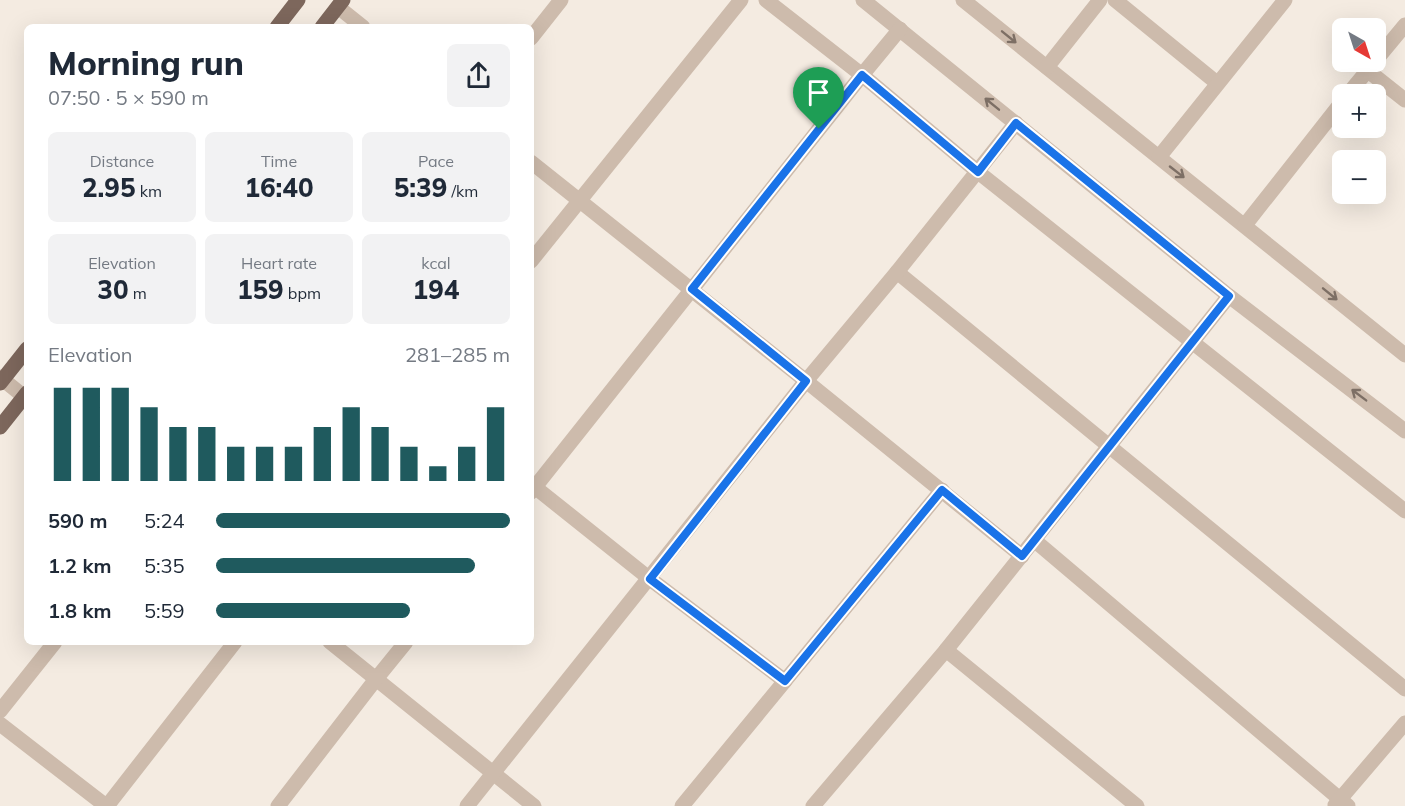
<!DOCTYPE html>
<meta charset="utf-8">
<style>
:root{--surface:#fff;--page:#f2f2f3;--text:#1f2937;--muted:#747a83;--accent:#1f5a5e}
body{margin:0;font-family:Mulish,sans-serif;background:var(--page);color:var(--text);height:100vh;display:flex;flex-direction:column;font-size:22px;white-space:nowrap}
*{box-sizing:border-box;margin:0}
p{font-size:20px;color:var(--muted)}
.icon{flex:none;width:33px;height:33px;fill:none;stroke:currentColor;stroke-width:2;stroke-linecap:round;stroke-linejoin:round}
.map{position:relative;flex:1;overflow:hidden}
.side{position:absolute;left:24px;top:24px;width:510px;height:621px;display:flex;flex-direction:column;background:var(--surface);border-radius:9px;box-shadow:0 6px 24px #0002}
.side>*{flex:none}
.needle{width:39px;rotate:141deg}
.controls{position:absolute;left:1332px;top:18px;display:grid;gap:12px}
.controls a{display:grid;place-items:center;width:54px;height:54px;border-radius:9px;background:var(--surface);box-shadow:0 6px 24px #0002;font-size:30px}
.pin{position:absolute;display:grid;place-items:center;width:51px;height:51px;color:#fff;margin:-62px -26px;border-radius:50% 50% 50% 0;rotate:-45deg;box-shadow:0 0 6px #0007}
.pin .icon{rotate:45deg}
.round{display:grid;place-items:center;flex:none;width:63px;height:63px;border-radius:9px;background:var(--page)}
.overview{display:flex;align-items:center;justify-content:space-between;height:102px;padding:0 24px}
h1{font-size:33px;font-weight:800;line-height:45px}
.figures{display:grid;grid-template-columns:repeat(3,1fr);gap:9px;height:102px;padding:6px 24px}
.figures div{display:grid;align-content:center;border-radius:9px;background:var(--page);text-align:center}
.figures b{font-size:26px;font-weight:800}
.figures small{font-size:16px;font-weight:400}
.figures p{font-size:16px}
.chart{height:168px;padding:12px 24px}
.chart p{display:flex;justify-content:space-between}
.chart svg{width:100%;height:108px;margin-top:6px;stroke:var(--accent);stroke-width:6}
ul{padding:0 24px;list-style:none;font-size:20px}
li{display:grid;grid-template-columns:96px 72px 1fr;align-items:center;height:45px}
li i{height:15px;border-radius:8px;background:var(--accent)}
.map>svg:first-child{display:block}
.lines{fill:none;stroke-linecap:round;stroke-linejoin:round}
.minor{stroke:#cdbbac;stroke-width:15}
.major{stroke:#7d675c;stroke-width:15}
.oneway{stroke:#7d6f65}
.route-casing{stroke:#fff;stroke-width:12}
.route{stroke:#1a73e8;stroke-width:8}
</style>
<div class="map">
<svg width="1405" height="806" viewBox="0 0 1405 806">
<rect width="100%" height="100%" fill="#f4ebe1"/>
<g class="lines">
<g class="minor">
<polyline points="766,0 862,75 978,172 1405,511"/>
<polyline points="863,0 1229,296 1405,431"/>
<polyline points="963,0 1405,355"/>
<polyline points="1115,0 1217,83"/>
<polyline points="338,7 363,27"/>
<polyline points="531,38 561,0"/>
<polyline points="1376,60 1405,25"/>
<polyline points="1047,67 1100,0"/>
<polyline points="1367,70 1405,100"/>
<polyline points="1348,94 1373,64"/>
<polyline points="1159,157 1285,0"/>
<polyline points="531,162 806,381 1022,556"/>
<polyline points="1245,225 1342,102"/>
<polyline points="531,261 741,0"/>
<polyline points="897,272 1405,689"/>
<polyline points="0,377 27,399"/>
<polyline points="531,484 650,579 785,681"/>
<polyline points="531,492 862,75 900,29"/>
<polyline points="1034,540 1348,806"/>
<polyline points="330,642 534,806"/>
<polyline points="946,650 1137,806"/>
<polyline points="0,711 55,642"/>
<polyline points="0,724 106,806"/>
<polyline points="1335,805 1405,723"/>
<polyline points="107,806 235,642"/>
<polyline points="278,806 376,679 406,642"/>
<polyline points="467,806 806,381 897,272 1016,123"/>
<polyline points="682,806 942,490"/>
<polyline points="813,806 946,650 1229,296"/>
</g>
<g class="major">
<polyline points="277,27 298,0"/>
<polyline points="322,27 343,0"/>
<polyline points="0,383 27,349"/>
<polyline points="0,427 27,393"/>
</g>
</g>
<defs><path id="oneway-shaft" d="M-6 0H5M1.5-3L5.5 0L1.5 3" fill="none" stroke-width="1.6" stroke-linecap="round" stroke-linejoin="round" transform="scale(1.5)"/></defs>
<g class="oneway">
<use href="#oneway-shaft" transform="translate(1009 37) rotate(39)"/>
<use href="#oneway-shaft" transform="translate(992 104) rotate(-141)"/>
<use href="#oneway-shaft" transform="translate(1177 172) rotate(38)"/>
<use href="#oneway-shaft" transform="translate(1330 294) rotate(39)"/>
<use href="#oneway-shaft" transform="translate(1359 395) rotate(-143)"/>
</g>
<g class="lines">
<defs>
<polygon id="route" points="862,75 978,172 1016,123 1229,296 1022,556 942,490 785,681 650,579 806,381 692,289"/>
</defs>
<use href="#route" class="route-casing"/>
<use href="#route" class="route"/>
</g>
</svg>
<div class="controls">
<a><svg class="needle" viewBox="-14 -14 28 28"><path d="M0-13l5 13h-10z" fill="#e53935"/><path d="M0 13l5-13h-10z" fill="#747a83"/></svg></a>
<a>+</a>
<a>−</a>
</div>
<div class="pin" style="left:819px;top:129px;background:#1e9e55"><svg class="icon" aria-label="arrive" viewBox="0 0 24 24"><path d="M6 21V4h12l-3 4 3 4H6"/></svg></div>
<section class="side">
<div class="overview"><div><h1>Morning run</h1><p>07:50 · 5 × 590 m</p></div><a class="round"><svg class="icon" aria-label="share" viewBox="0 0 24 24"><path d="M12 15V3M7 8l5-5 5 5M5 13v7h14v-7"/></svg></a></div>
<div class="figures">
<div><p>Distance</p><b>2.95<small> km</small></b></div>
<div><p>Time</p><b>16:40</b></div>
<div><p>Pace</p><b>5:39<small> /km</small></b></div>
</div>
<div class="figures">
<div><p>Elevation</p><b>30<small> m</small></b></div>
<div><p>Heart rate</p><b>159<small> bpm</small></b></div>
<div><p>kcal</p><b>194</b></div>
</div>
<div class="chart"><p><span>Elevation</span>281–285 m</p>
<svg viewBox="0 0 160 44" preserveAspectRatio="none"><path d="M5 44V6M15 44V6M25 44V6M35 44V14M45 44V22M55 44V22M65 44V30M75 44V30M85 44V30M95 44V22M105 44V14M115 44V22M125 44V30M135 44V38M145 44V30M155 44V14"/></svg>
</div>
<ul>
<li><b>590 m</b>5:24<i style="width:100%"></i></li>
<li><b>1.2 km</b>5:35<i style="width:88%"></i></li>
<li><b>1.8 km</b>5:59<i style="width:66%"></i></li>
</ul>
</section>
</div>
